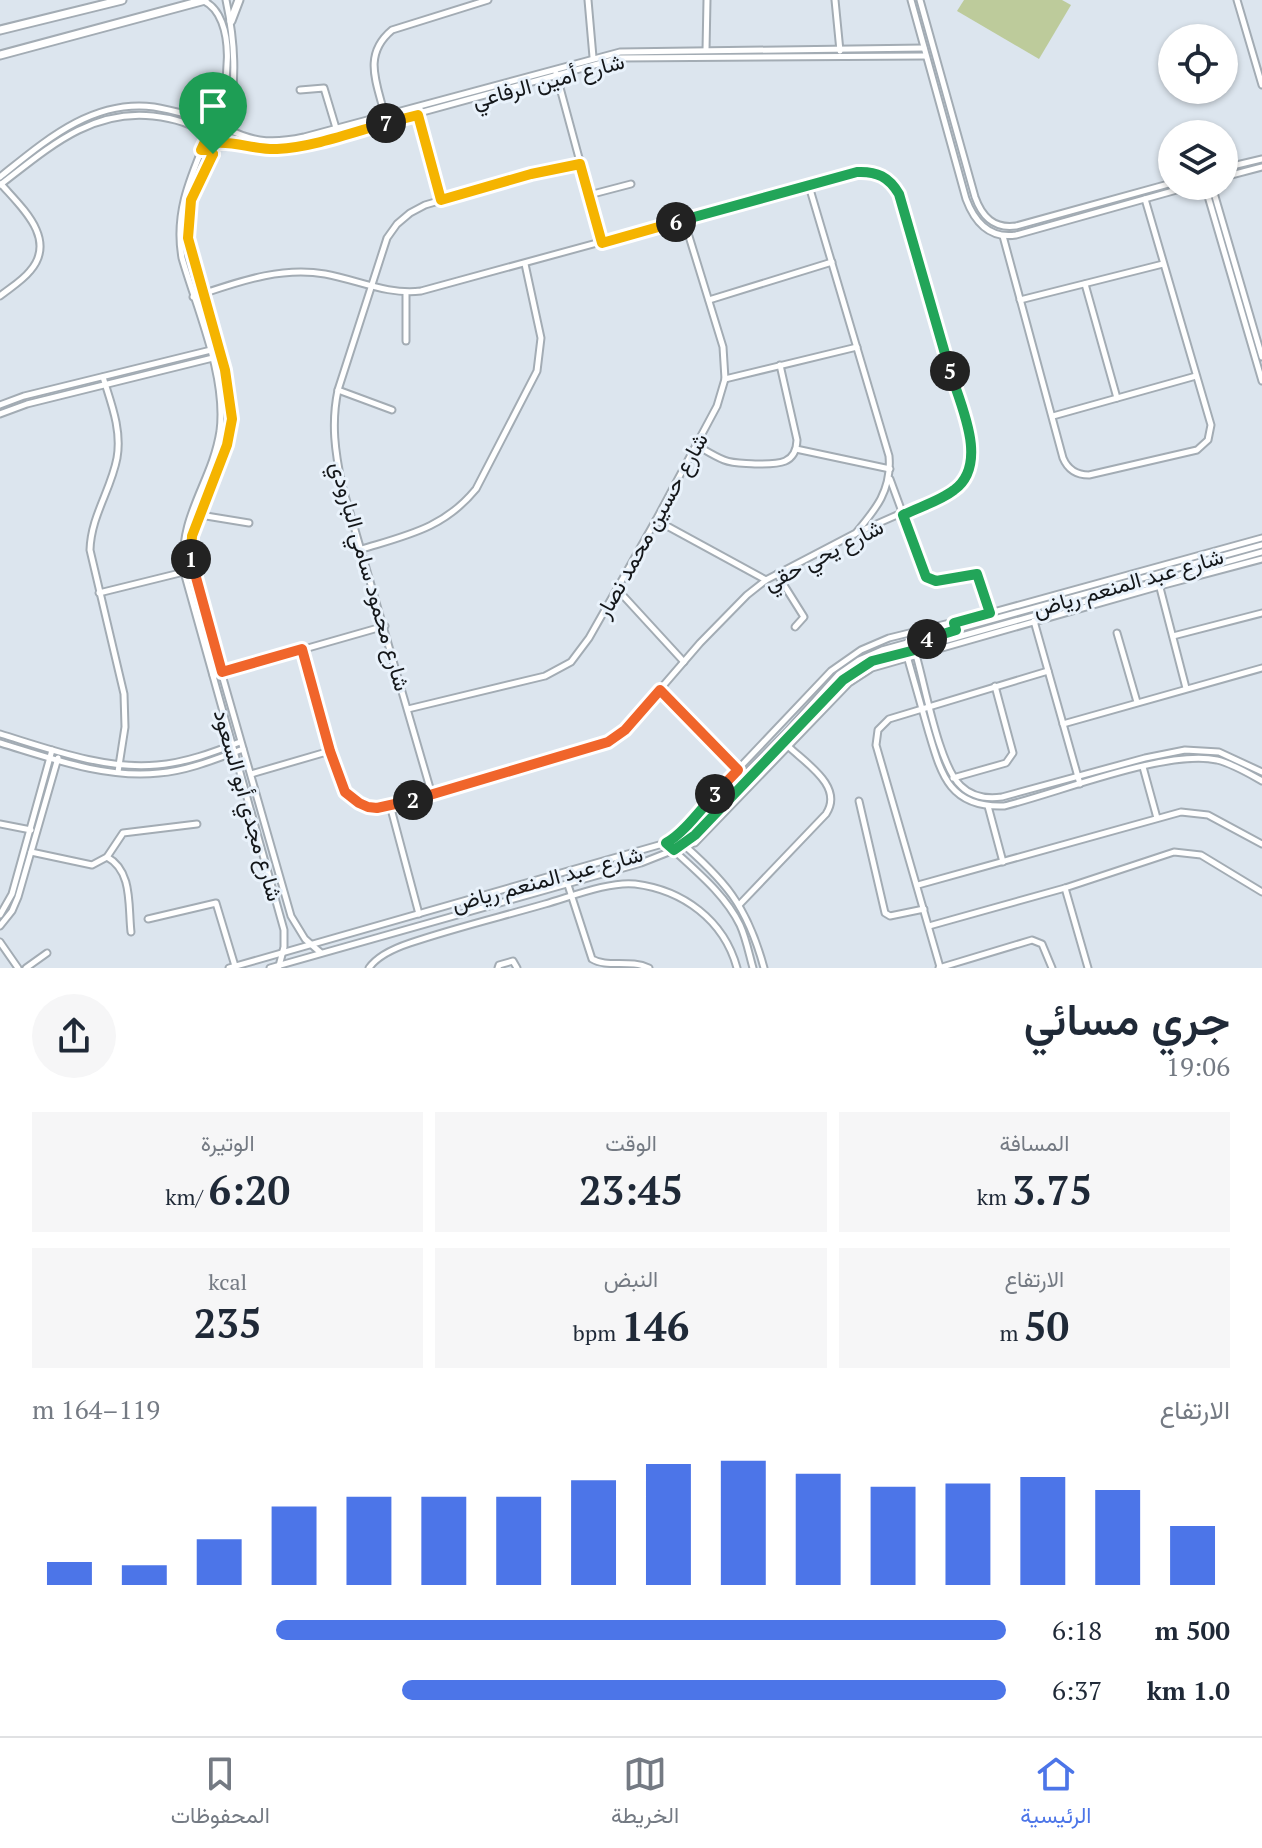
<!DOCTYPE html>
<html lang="ar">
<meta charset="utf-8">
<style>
:root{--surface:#fff;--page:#f6f6f7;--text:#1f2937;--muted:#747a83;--line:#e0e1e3;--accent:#4c75e8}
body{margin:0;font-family:"PT Serif",Vazirmatn,serif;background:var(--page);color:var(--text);direction:rtl;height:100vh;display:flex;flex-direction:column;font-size:30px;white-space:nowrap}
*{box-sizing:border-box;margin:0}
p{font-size:26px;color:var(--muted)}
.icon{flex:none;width:44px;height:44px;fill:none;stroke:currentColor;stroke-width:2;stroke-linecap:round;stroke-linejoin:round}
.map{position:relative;height:968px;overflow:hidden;direction:ltr}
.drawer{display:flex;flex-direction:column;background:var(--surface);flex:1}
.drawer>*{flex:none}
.buttons{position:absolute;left:1158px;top:24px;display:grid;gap:16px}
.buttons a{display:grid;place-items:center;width:80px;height:80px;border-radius:50%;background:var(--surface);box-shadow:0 2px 6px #0004;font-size:40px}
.pin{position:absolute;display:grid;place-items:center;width:68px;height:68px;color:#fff;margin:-82px -34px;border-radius:50% 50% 50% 0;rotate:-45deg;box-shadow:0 0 8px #0007}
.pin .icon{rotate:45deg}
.km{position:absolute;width:40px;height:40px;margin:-20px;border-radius:50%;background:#222;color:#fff;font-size:22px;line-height:40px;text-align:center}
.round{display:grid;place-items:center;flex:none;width:84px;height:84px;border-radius:42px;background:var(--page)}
.head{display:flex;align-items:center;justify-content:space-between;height:136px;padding:0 32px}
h1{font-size:44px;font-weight:600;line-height:60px}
.figures{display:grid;grid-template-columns:repeat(3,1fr);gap:12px;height:136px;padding:8px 32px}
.figures div{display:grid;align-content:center;border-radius:0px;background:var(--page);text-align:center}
.figures b{font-size:40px;font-weight:600}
.figures small{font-size:22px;font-weight:400}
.figures p{font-size:22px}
.chart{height:224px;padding:16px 32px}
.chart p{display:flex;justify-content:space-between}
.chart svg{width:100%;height:144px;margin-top:8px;stroke:var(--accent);stroke-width:6}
ul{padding:0 32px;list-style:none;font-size:26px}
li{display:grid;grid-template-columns:128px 96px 1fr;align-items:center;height:60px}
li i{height:20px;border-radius:10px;background:var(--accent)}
.tabs{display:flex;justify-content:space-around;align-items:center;height:112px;border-top:2px solid var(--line);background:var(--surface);font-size:22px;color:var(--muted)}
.tabs a{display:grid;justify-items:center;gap:4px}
.tabs .active{color:var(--accent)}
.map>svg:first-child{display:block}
.green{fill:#bdcb9b}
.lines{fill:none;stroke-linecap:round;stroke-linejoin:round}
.minor-casing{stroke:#a3acb4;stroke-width:9}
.major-casing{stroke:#a3acb4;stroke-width:11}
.minor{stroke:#fff;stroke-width:5}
.major{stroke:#fff;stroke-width:7}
.split-1-casing{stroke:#fff;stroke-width:16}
.split-2-casing{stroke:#fff;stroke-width:16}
.split-3-casing{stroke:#fff;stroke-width:16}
.split-4-casing{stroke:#fff;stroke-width:16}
.split-5-casing{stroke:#fff;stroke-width:16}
.split-6-casing{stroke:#fff;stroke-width:16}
.split-7-casing{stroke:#fff;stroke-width:16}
.split-8-casing{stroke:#fff;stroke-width:16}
.split-1{stroke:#f5b400;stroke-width:10}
.split-2{stroke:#f0652b;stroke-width:10}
.split-3{stroke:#f0652b;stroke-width:10}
.split-4{stroke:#22a559;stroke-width:10}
.split-5{stroke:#22a559;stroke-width:10}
.split-6{stroke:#22a559;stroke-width:10}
.split-7{stroke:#f5b400;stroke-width:10}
.split-8{stroke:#f5b400;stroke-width:10}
.labels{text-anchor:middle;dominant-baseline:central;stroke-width:6;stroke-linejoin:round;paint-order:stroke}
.street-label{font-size:22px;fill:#14171a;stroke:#e9f2fb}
</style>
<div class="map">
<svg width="1262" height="968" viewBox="0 0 1262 968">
<rect width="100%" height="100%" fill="#dce5ee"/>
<polygon class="green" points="964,0 1062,0 1071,5 1039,59 957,11"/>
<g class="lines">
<defs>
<g id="minor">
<path d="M226,0C235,42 237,80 228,123"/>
<polyline points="588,0 593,57"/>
<polyline points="835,0 840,51"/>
<path d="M911,0L966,199C975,223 990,239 1016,235L1191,186"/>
<path d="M920,0L975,197C982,217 994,229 1016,226L1172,183"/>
<polyline points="1237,0 1262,85"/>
<path d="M204,1C237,17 230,90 214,117"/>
<polyline points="706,50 707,0"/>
<polyline points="556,73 602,243"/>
<polyline points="300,90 324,88 336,128"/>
<polyline points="418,115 441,200"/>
<path d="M385,116C377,83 362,55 392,30L488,0"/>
<circle cx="217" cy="130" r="13"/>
<path d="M230,130C255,143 276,143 304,137L620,52L924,48"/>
<path d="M207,137C190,178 174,213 182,258C197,310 227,377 220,431C212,483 178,515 184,572L284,930V947L279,966"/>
<polyline points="225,141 262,149 306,144 620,58 926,56"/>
<path d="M222,142C141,245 235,314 231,419C230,473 185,514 192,570L291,916L305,939L321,953"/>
<polyline points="1224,168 1262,159"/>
<path d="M0,177C45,141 92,99 154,107C173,110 191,116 209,120"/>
<polyline points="1224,177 1262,167"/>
<path d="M0,185C47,149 90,109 153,116C171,118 190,122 205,134"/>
<path d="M809,186L889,456C892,490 876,509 855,534"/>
<polyline points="1205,186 1262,381"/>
<polyline points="1212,186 1262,357"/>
<polyline points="589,195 631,184"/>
<path d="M1003,236L1063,458C1068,470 1077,475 1089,475L1197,450L1208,440L1211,425L1145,199"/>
<polyline points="1085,284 1117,398"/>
<path d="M0,296C10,288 22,281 30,271C58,239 21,207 1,184"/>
<path d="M193,297C236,283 279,266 325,274C358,280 387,295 421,291L857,172C877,171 889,177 899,194L972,447L970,470L956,489L854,534L766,580L747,595L700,643L625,730L608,742L390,805C368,809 352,804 341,784L302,649"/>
<polyline points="709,300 832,262"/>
<polyline points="1020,300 1163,264"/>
<polyline points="406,341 406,293"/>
<path d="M103,377C111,403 122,430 117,458C111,490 91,516 90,550L124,694L125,727L118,772"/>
<polyline points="725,379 857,347"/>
<polyline points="338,390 392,410"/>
<polyline points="0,405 24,396 219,348"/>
<polyline points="0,414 27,404 221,356"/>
<polyline points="1053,416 1196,376"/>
<path d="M696,445C705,450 714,456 724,460C734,464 745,463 755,464C776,464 796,466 797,440L780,365"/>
<polyline points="796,449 890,469"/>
<polyline points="890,479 926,577 936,581 977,574 990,613"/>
<polyline points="200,515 249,523"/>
<polyline points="656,520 766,580"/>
<path d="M362,549C408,535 444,528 476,489L537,371L541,338L525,264"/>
<polyline points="777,574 804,617 795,627"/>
<polyline points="1159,584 1186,688"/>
<polyline points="617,589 684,662"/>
<polyline points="99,593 184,572"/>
<polyline points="1034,621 1080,784"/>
<polyline points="1117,633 1137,702"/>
<polyline points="1173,636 1262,613"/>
<path d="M916,655C925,685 939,766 961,786C972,797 987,799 1002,797L1145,758L1185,750L1219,752L1262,772"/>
<path d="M907,656C914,680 921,705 928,730C941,774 949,808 1004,806C1058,793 1166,749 1217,760C1233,764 1248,773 1262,781"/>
<polyline points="213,675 385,626"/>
<polyline points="660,690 740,772"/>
<polyline points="408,709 545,676 571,662 589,638 656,520 717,406 725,379 723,347 684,220"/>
<polyline points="1063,724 1262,668"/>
<path d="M0,734C49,749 105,770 157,765C185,763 214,752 240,742"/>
<path d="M0,743C50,758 106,779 159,773C187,771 216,759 243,749"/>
<polyline points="1143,767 1157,818"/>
<polyline points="251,774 330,751"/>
<polyline points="953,778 1006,763 1013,753 995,686"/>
<path d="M432,795L342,485C335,452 331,423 338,390L387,238L397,224L410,213L425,205L531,174L580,164"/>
<polyline points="859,801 885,913 890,916 924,909"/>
<polyline points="390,805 419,914"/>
<polyline points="988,806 1003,862"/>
<polyline points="0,824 31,830"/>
<polyline points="682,834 688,822 831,671 861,650 889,638 990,613 1262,538"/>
<path d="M676,838C725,880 747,905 764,968"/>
<path d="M666,843C692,868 724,892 740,925C746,938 749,954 753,968"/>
<polyline points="685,844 695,843 849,683 872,668 1160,586 1262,559"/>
<polyline points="31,852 92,865 107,857 123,833 197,824"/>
<path d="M107,857C133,871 128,906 131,932"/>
<path d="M568,885L592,959C607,968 630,959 649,968"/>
<polyline points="918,885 1181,812 1208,815 1262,844"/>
<polyline points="1065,888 1088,968"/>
<path d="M740,904L826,814C844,787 807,764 789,747"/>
<polyline points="0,915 12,894 52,750"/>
<polyline points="148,919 216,903 235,966"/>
<polyline points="0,926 12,911 18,897 58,758"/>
<polyline points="929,926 1065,888 1174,852 1201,855 1262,892"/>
<polyline points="0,942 18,968"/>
<polyline points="940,967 876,745 878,730 889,719 1048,671"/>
<polyline points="26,968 47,953"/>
<polyline points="229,968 666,843 697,822 787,732 839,674 859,660 882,650 1262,545"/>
<polyline points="270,968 641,863 674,850 695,835 843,680 872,661 1262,552"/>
<path d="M369,968C378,955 395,948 410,943C454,928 500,917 545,904C570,897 610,881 635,884C683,890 724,920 737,968"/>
<polyline points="498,968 499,965 513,961 517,968"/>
<polyline points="939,968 1032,940 1042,944 1052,968"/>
</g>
<g id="major">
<polyline points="231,21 239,0"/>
<polyline points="0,30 122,0"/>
<polyline points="0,55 205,0"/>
</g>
</defs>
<use href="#minor" class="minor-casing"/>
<use href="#major" class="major-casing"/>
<use href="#minor" class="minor"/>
<use href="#major" class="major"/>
</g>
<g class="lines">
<defs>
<polyline id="split-1" points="191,559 192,536 227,445 232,419 225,370 188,238 191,200 213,154"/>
<polyline id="split-2" points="191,559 222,672 302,649 330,751 345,792 359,803 368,807 377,808 413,800"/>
<polyline id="split-3" points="413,800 608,742 625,730 660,690 738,770 715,794"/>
<path id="split-4" d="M715,794C701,809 683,834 666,843L674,850L695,835L843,680L872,661L915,650L913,643L927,639"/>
<path id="split-5" d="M927,639L956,630L954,623L990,613L977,574L936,581L926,577L903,515C919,507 940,501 954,490C990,464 960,404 950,371"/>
<path id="split-6" d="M676,222L857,172C877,171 889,177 899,194L950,371"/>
<polyline id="split-7" points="386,123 418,115 441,200 531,174 580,164 602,243 676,222"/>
<path id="split-8" d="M213,154L208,150H201L207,137L215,143C236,141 255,150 277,149C313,147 351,133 386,123"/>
</defs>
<use href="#split-1" class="split-1-casing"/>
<use href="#split-2" class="split-2-casing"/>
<use href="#split-3" class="split-3-casing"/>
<use href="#split-4" class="split-4-casing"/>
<use href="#split-5" class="split-5-casing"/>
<use href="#split-6" class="split-6-casing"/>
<use href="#split-7" class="split-7-casing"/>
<use href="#split-8" class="split-8-casing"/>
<use href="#split-1" class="split-1"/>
<use href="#split-2" class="split-2"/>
<use href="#split-3" class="split-3"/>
<use href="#split-4" class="split-4"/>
<use href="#split-5" class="split-5"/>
<use href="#split-6" class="split-6"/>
<use href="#split-7" class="split-7"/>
<use href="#split-8" class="split-8"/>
</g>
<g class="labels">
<g class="street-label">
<text transform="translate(548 80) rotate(-15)">شارع أمين الرفاعي</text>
<text transform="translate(651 525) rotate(-61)">شارع حسين محمد نصار</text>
<text transform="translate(823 554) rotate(-27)">شارع يحي حقي</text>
<text transform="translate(371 576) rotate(74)">شارع محمود سامي البارودي</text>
<text transform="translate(1128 582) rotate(-16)">شارع عبد المنعم رياض</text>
<text transform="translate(249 805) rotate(74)">شارع مجدي أبو السعود</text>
<text transform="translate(547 878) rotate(-15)">شارع عبد المنعم رياض</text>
</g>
</g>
</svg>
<div class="buttons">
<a><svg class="icon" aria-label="locate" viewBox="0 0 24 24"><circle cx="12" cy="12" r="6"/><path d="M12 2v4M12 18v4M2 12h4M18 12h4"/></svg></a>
<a><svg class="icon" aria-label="layers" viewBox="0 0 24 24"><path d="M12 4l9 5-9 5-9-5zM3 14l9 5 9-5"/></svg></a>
</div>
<div class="pin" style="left:213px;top:154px;background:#1e9e55"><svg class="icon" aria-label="arrive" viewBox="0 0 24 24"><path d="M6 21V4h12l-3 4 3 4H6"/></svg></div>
<b class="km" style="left:191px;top:559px">1</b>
<b class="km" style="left:413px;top:800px">2</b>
<b class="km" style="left:715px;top:794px">3</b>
<b class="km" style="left:927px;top:639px">4</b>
<b class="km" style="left:950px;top:371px">5</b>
<b class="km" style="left:676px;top:222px">6</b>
<b class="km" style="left:386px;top:123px">7</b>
</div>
<section class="drawer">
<div class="head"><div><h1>جري مسائي</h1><p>19:06</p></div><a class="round"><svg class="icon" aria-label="share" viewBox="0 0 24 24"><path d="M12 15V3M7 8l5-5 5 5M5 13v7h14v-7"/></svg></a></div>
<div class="figures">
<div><p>المسافة</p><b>3.75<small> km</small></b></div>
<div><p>الوقت</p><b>23:45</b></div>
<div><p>الوتيرة</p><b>6:20<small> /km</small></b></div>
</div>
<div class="figures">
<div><p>الارتفاع</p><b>50<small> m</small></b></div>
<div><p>النبض</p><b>146<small> bpm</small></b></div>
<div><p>kcal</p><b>235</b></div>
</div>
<div class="chart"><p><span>الارتفاع</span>119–164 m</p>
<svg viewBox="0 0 160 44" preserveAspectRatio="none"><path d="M5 44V37M15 44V38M25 44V30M35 44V20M45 44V17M55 44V17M65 44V17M75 44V12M85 44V7M95 44V6M105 44V10M115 44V14M125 44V13M135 44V11M145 44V15M155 44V26"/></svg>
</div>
<ul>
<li><b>500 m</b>6:18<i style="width:75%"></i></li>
<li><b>1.0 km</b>6:37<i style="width:62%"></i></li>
</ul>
</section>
<nav class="tabs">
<a class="active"><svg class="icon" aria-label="home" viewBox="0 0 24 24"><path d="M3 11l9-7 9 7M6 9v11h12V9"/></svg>الرئيسية</a>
<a><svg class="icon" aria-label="map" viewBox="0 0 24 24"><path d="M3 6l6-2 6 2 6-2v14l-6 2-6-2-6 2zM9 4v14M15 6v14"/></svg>الخريطة</a>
<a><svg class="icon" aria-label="saved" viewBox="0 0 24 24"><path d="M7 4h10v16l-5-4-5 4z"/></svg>المحفوظات</a>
</nav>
